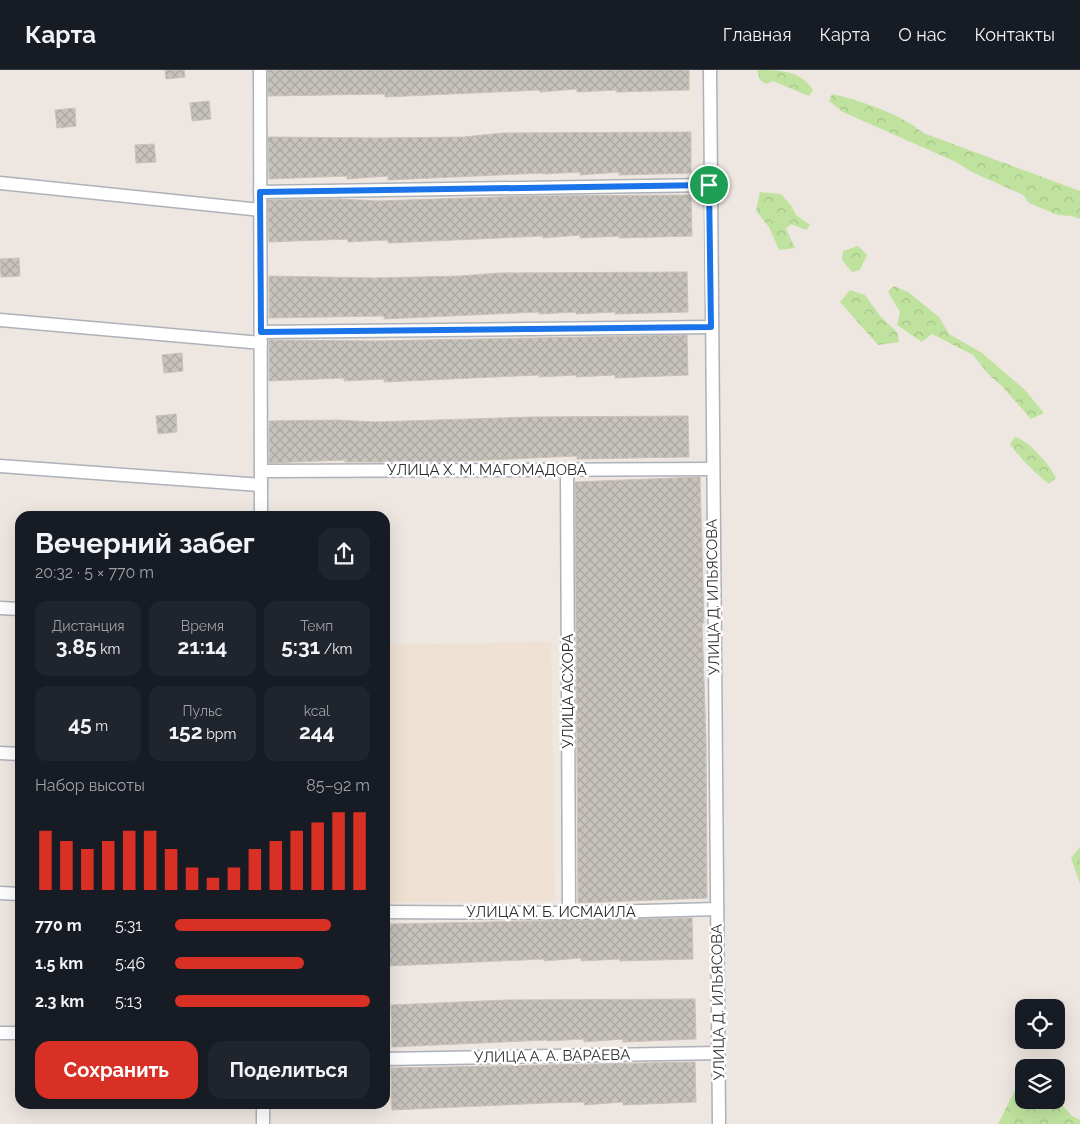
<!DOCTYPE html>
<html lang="ru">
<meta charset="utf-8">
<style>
:root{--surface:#171b24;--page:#20242c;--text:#f1f3f6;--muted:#9ea1a6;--line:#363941;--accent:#d93025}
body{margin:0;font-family:Raleway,sans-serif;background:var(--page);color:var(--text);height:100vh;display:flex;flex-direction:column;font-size:19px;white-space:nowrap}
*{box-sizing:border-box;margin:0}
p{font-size:16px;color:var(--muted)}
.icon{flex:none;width:28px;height:28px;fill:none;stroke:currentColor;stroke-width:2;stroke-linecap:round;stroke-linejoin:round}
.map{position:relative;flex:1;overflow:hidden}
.panel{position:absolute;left:15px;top:441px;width:375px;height:598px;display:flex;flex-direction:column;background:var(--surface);border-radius:15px;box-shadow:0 5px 20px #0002}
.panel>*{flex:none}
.tools{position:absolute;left:1015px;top:929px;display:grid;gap:10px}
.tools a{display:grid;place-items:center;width:50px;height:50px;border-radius:10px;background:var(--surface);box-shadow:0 5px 20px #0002;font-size:25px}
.pin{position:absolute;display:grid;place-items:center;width:42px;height:42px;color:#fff;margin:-21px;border:2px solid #fff;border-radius:50%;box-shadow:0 1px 5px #0007}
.round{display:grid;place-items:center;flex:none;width:52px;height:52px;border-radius:15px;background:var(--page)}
.headline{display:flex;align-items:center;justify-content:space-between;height:85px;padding:0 20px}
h1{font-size:28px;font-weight:700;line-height:38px}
.figures{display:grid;grid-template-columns:repeat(3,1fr);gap:8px;height:85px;padding:5px 20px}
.figures div{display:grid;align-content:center;border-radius:12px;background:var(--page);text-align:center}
.figures b{font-size:21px;font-weight:700}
.figures small{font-size:14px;font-weight:400}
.figures p{font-size:14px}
.chart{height:140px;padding:10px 20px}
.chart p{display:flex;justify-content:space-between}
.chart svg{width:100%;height:90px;margin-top:5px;stroke:var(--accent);stroke-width:6}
.action{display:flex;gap:10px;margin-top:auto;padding:10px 20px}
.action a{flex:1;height:58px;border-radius:15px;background:var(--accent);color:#fff;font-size:20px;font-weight:700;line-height:58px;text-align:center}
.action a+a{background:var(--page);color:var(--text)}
ul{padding:0 20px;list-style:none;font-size:16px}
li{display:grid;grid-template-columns:80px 60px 1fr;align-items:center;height:38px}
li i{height:12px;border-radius:6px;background:var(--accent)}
header{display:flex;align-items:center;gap:30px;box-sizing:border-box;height:70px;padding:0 25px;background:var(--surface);border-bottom:1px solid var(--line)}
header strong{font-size:24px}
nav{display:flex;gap:28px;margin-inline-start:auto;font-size:18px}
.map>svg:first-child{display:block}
.education{fill:#efe1d1}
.forest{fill:url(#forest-crowns)}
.building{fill:url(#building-cross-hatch);stroke:#cac2ba}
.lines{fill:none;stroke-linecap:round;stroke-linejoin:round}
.minor-casing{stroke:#adb1b9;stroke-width:15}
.minor{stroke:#fff;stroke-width:12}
.route-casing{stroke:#fff;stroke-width:10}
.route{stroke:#1a73e8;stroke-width:6}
.labels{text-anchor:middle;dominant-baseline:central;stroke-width:5;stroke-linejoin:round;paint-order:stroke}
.street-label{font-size:15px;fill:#2d2d2d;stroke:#fff}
</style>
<header>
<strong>Карта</strong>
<nav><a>Главная</a><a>Карта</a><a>О нас</a><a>Контакты</a></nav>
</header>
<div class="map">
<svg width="1080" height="1054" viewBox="0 0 1080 1054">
<defs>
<pattern id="forest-crowns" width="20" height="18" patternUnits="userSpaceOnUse" patternTransform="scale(1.25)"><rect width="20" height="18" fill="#bfe39f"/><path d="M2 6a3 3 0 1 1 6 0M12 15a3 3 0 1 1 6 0" fill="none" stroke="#a4c389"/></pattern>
<pattern id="building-cross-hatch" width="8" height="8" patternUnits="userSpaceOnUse" patternTransform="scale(1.25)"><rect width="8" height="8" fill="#c7c2bc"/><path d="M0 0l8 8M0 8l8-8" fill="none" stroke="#aba7a2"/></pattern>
</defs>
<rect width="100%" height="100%" fill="#eee6e0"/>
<polygon class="education" points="551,572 555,831 385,832 385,575"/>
<g class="forest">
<path d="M757,0C779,0 800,0 813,20L809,26L773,11L766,14L760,10Z"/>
<path d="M832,24C859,30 902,44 923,63L1080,121V149L1072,146L1058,145L1029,133L1023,125L972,102L956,92L843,42L829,31Z"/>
<polygon points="760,122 781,124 791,135 796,145 810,155 806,160 791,154 786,159 795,178 779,180 769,157 756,141"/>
<polygon points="858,176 867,185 860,200 852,202 842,190 843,181"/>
<polygon points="894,216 908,222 939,247 949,264 982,283 1025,320 1044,343 1031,349 1001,315 990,306 973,285 932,264 922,272 897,255 900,242 888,222"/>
<polygon points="850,220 865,225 881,247 897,262 899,272 878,275 840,232"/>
<path d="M1015,367C1027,369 1051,396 1056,408L1049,414C1034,402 1021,390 1010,374Z"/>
<polygon points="1080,777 1080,814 1071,788"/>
<polygon points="1024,1002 1024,1030 1056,1028 1072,1046 1080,1050 1080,1054 998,1054"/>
</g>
<g class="building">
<polygon points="165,0 184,0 185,7 166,9"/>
<polygon points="268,0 689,0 689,20 616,22 616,20 577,22 577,19 540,22 540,20 385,27 385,24 268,26"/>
<polygon points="209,31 211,49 192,51 190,33"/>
<polygon points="75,38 76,56 57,58 55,40"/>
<polygon points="691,62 691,103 619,105 619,102 580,105 580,102 543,104 543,103 388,110 388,106 347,109 347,106 269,109 268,67 378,68 464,67 503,63"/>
<polygon points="154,74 156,92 136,93 135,75"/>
<polygon points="691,125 692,166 619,168 619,166 580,168 580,165 543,168 543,166 388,173 388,170 348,172 348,169 269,172 268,130 339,129 378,131 526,126"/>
<polygon points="19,188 20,206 1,207 0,189"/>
<polygon points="687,202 688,242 615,244 615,242 576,244 576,242 539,244 539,242 384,249 384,246 269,248 269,206 374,208 460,206 499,203"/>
<polygon points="687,265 688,305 615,308 615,305 576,307 576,305 539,307 539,305 384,312 384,309 344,311 344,308 269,311 269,270 374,271"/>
<polygon points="182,283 183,301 164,303 162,285"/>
<polygon points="176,344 177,362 158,364 156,346"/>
<polygon points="688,346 689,387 577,389 577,386 444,392 345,392 345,390 269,393 269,351 337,350 375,352 531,347"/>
<polygon points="700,407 704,553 702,553 706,669 707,828 578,833 575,412"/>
<polygon points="692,848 693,889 620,891 620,889 581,891 581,888 544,891 544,889 389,896 388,854"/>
<polygon points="695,929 696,969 623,972 623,969 584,972 584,969 547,971 547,970 392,977 391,935 507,930"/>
<polygon points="695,992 696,1032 623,1035 623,1032 584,1035 584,1032 547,1033 392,1040 391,998"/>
</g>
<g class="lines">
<defs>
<g id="minor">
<polyline points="260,0 261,446"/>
<polyline points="710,0 719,1054"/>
<polyline points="0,113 260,140"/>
<polyline points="260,122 709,115"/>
<polyline points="0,250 261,273"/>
<polyline points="261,262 711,257"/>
<polyline points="0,396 261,415"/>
<polyline points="567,400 569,843"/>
<polyline points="261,401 712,399"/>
<polyline points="0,538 20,539"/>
<polyline points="0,683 20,684"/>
<polyline points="0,823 20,824"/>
<polyline points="385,842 569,843 717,839"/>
<polyline points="0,963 20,963"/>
<polyline points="385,989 718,983"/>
<polyline points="263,1034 263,1054"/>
</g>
</defs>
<use href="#minor" class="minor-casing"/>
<use href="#minor" class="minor"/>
</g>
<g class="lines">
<defs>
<polygon id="route" points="709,115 711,257 261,262 260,122"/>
</defs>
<use href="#route" class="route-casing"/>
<use href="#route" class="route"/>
</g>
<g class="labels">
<g class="street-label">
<text x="487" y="400">УЛИЦА Х. М. МАГОМАДОВА</text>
<text transform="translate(713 527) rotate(-91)">УЛИЦА Д. ИЛЬЯСОВА</text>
<text transform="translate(568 621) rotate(-90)">УЛИЦА АСХОРА</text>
<text x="551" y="842">УЛИЦА М. Б. ИСМАИЛА</text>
<text transform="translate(718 932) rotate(-91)">УЛИЦА Д. ИЛЬЯСОВА</text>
<text transform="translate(552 986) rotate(-1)">УЛИЦА А. А. ВАРАЕВА</text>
</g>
</g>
</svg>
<div class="tools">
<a><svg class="icon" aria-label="locate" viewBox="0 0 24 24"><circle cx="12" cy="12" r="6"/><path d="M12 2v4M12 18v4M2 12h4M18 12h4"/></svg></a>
<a><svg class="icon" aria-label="layers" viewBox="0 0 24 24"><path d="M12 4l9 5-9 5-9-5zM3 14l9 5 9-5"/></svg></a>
</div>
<div class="pin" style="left:709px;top:115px;background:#1e9e55"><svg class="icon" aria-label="arrive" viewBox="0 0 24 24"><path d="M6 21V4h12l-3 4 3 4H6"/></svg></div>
<section class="panel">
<div class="headline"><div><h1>Вечерний забег</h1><p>20:32 · 5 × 770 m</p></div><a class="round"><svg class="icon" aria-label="share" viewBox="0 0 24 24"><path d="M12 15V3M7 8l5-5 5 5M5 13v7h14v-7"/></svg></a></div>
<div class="figures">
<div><p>Дистанция</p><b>3.85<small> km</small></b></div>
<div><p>Время</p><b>21:14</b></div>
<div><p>Темп</p><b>5:31<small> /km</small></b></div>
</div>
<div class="figures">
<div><b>45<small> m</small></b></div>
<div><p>Пульс</p><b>152<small> bpm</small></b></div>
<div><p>kcal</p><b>244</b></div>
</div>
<div class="chart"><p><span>Набор высоты</span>85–92 m</p>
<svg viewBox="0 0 160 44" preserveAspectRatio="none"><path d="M5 44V15M15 44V20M25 44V24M35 44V20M45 44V15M55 44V15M65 44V24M75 44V33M85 44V38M95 44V33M105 44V24M115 44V20M125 44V15M135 44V11M145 44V6M155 44V6"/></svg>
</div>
<ul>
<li><b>770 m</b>5:31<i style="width:80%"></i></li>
<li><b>1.5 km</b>5:46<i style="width:66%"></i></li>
<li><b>2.3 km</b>5:13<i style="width:100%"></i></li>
</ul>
<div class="action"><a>Сохранить</a><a>Поделиться</a></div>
</section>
</div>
